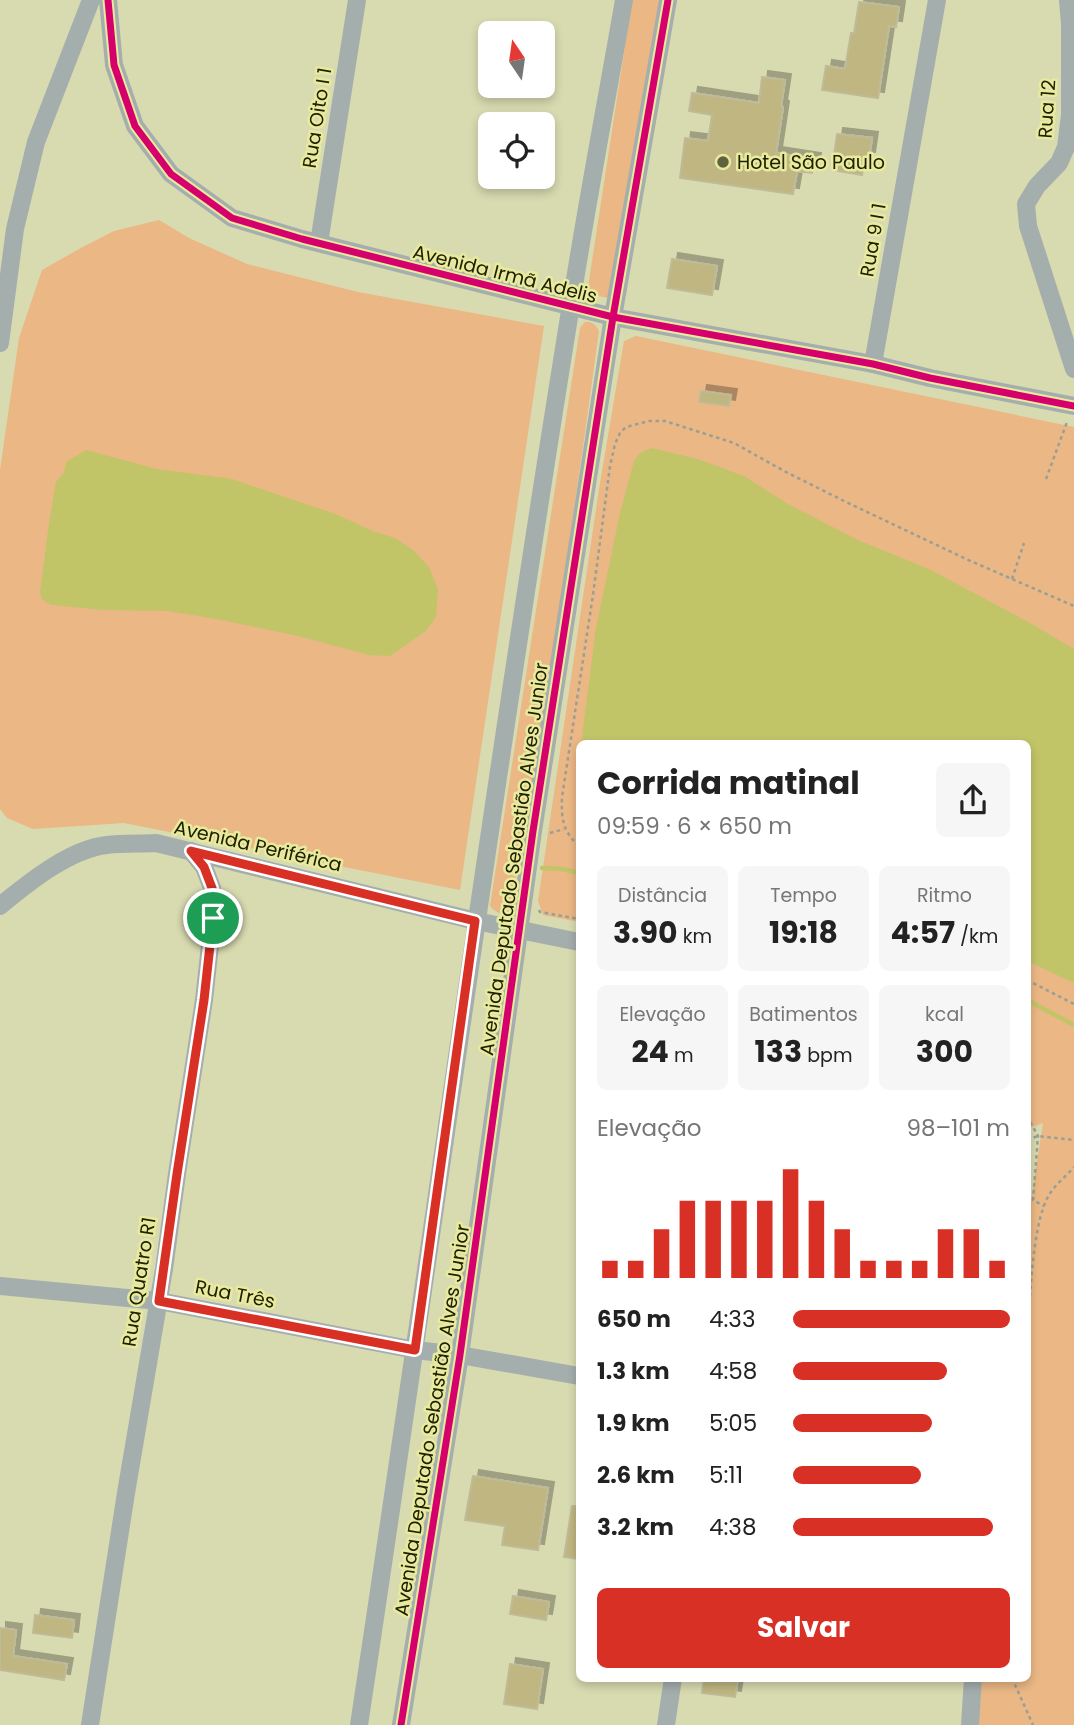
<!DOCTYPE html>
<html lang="pt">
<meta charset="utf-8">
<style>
:root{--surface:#fff;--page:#f6f6f6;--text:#222;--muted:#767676;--accent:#d93025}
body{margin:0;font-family:Poppins,sans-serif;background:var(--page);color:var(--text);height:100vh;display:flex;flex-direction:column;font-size:26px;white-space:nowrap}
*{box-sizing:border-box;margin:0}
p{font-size:23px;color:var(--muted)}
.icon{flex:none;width:38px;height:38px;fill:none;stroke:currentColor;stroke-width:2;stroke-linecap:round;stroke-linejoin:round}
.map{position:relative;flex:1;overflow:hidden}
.panel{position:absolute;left:576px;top:740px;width:455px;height:942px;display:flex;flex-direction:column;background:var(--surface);border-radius:10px;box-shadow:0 4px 10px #0003}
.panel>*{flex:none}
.needle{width:46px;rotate:347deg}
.fabs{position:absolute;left:478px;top:21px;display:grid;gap:14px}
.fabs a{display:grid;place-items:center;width:77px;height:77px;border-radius:10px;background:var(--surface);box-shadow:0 4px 10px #0003;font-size:35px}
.pin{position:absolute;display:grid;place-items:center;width:60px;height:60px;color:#fff;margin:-30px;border:4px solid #fff;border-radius:50%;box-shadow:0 2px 7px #0007}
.round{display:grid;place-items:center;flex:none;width:74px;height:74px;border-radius:10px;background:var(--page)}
.summary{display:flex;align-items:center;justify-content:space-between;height:119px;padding:0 21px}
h1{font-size:32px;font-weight:700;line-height:52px}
.stats{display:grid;grid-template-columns:repeat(3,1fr);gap:10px;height:119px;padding:7px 21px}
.stats div{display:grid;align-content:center;border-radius:10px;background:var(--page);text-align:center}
.stats b{font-size:30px;font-weight:700}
.stats small{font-size:19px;font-weight:400}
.stats p{font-size:19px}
.chart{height:196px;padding:14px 21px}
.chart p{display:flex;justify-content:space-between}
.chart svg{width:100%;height:126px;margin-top:7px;stroke:var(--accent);stroke-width:6}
.button{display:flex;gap:14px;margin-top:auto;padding:14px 21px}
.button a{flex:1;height:80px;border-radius:10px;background:var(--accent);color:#fff;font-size:28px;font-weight:700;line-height:80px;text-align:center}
ul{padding:0 21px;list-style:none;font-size:23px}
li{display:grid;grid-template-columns:112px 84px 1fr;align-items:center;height:52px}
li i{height:18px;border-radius:9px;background:var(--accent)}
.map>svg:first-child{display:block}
.green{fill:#ebb785}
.water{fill:#c2c468}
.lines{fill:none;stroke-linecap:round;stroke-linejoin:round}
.stream{stroke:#c2c468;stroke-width:4.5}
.building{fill:#bfb681;stroke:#bfbb99;stroke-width:2;filter:url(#shadow)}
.path{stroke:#999f96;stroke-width:2.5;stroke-dasharray:3.5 3.5;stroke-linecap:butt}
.minor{stroke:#a4aead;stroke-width:18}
.cycleway-casing{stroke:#e8eb9e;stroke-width:11}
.cycleway{stroke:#d6006c;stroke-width:7}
.route-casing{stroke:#fff;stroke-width:14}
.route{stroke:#d93025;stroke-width:9}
.poi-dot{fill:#60613f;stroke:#e8eb9e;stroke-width:2.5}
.labels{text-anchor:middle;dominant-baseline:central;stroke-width:5;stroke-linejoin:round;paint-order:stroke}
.street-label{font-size:19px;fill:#202002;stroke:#e8eb9e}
.poi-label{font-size:19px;fill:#202002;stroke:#e8eb9e;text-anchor:start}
</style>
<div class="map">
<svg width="1074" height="1725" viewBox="0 0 1074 1725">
<defs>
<filter id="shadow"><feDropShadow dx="6" dy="-6" stdDeviation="0" flood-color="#0004"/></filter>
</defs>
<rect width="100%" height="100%" fill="#d8dab0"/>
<g class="green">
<polygon points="632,0 668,0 620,300 587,294"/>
<polygon points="159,220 189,238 247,264 358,292 544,326 460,890 124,823 33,829 7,818 0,809 0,470 19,338 42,270 79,249 114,231"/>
<path d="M585,322C592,321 596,325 599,331C573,524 544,717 510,909C505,917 495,913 490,906L580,328Z"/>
<polygon points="636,336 1074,427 1074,1725 978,1725 982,1678 1027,1678 1027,1227 1043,1123 1028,1129 1027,1126 1027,744 579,744 579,922 543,915 538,901 599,489 624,341"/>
</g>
<g class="water">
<polygon points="652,448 698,459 744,476 788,504 858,540 931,570 1032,624 1074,649 1074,983 1027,961 1027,744 581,744 596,628 620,513 634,461 640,453"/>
<polygon points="86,450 157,469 232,479 338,515 375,532 395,538 413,550 429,567 438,589 436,617 426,631 390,656 369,655 298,636 222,620 168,611 104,610 51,605 42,599 40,592 49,523 56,482 64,472 66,462"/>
</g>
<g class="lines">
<g class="stream">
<polyline points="542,868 562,869 579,873"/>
<polyline points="1027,1000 1074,1025"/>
</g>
</g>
<g class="building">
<polygon points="859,2 899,7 896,27 889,26 878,98 822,90 826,66 845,69 851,33 854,33"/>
<polygon points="762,77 785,80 781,106 783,107 776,153 815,159 812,173 797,171 793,194 680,178 685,138 708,141 712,115 689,111 692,93 759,103"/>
<polygon points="837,134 872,138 869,158 865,158 862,175 832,170"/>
<polygon points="672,259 717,266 712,295 667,288"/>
<polygon points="701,391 731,395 729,406 699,402"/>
<polygon points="473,1476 548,1488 538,1550 502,1545 505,1526 465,1520"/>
<polygon points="572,1506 579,1506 579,1559 564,1557"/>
<polygon points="513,1596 549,1602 546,1620 510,1614"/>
<polygon points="35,1615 74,1620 72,1638 33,1633"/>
<polygon points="0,1628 16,1630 13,1656 67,1664 64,1680 0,1670"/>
<polygon points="510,1664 543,1669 537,1709 504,1704"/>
<polygon points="704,1678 738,1678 735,1697 702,1693"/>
</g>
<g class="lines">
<g class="path">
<polyline points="1046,479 1067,422"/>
<polyline points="1012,579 1024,543"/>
<polyline points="550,833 564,829"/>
<path d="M579,846C563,832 561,818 562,797L593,595L610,466L615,444L620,433L626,427L649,421H665L734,443L784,471L842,500L966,559L1074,606"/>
<polyline points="539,910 540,912 579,919"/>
<polyline points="1027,980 1074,1004"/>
<polyline points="1027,1116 1038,1136 1033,1200 1044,1206"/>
<polyline points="1027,1140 1038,1136 1074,1140"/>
<path d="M1027,1345C1030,1308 1031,1225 1049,1195C1055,1185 1066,1176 1074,1167"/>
<polyline points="1012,1678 1033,1725"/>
</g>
<g class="minor">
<polyline points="108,0 114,65 135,126 171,174 232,218 302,239 613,317 873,364 930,378 1074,406"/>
<polyline points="1068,0 1070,24 1070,115 1066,147 1059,163 1037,186 1026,204 1028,226 1074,369"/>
<polyline points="319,243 357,0"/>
<polyline points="0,343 15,229 36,142 91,0"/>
<polyline points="873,364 937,0"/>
<path d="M0,906C29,882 70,849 107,845C123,843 140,844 156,843L476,921L579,942"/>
<polyline points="0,1286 159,1301 415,1350 460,1355 579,1376"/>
<polyline points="90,1725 126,1493 164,1269 177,1174 204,1000 213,918 212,888 204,867 191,851"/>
<path d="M359,1725C430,1254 494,782 570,311C586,207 606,104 624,0"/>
<polyline points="401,1725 460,1355 533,831 613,317 668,0"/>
<polyline points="666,1725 673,1678"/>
<polyline points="970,1725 973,1678"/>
</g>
<defs>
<g id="cycleway">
<polyline points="108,0 114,65 135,126 171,174 232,218 302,239 613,317 873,364 930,378 1074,406"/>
<polyline points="401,1725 460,1355 533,831 613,317 668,0"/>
</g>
</defs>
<use href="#cycleway" class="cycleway-casing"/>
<use href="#cycleway" class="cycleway"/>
</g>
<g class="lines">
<defs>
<polygon id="route" points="191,851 475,921 415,1350 159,1301 177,1174 204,1000 213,918 212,888 204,867"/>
</defs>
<use href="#route" class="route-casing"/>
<use href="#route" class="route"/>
</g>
<circle class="poi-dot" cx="723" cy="162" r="7"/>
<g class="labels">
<g class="street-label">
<text transform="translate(1047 109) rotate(-86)">Rua 12</text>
<text transform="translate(317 118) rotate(-81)">Rua Oito I 1</text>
<text transform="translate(873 240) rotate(-80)">Rua 9 I 1</text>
<text transform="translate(505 274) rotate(14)">Avenida Irmã Adelis</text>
<text transform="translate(258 846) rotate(13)">Avenida Periférica</text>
<text transform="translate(514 859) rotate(-82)">Avenida Deputado Sebastião Alves Junior</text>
<text transform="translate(139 1282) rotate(-81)">Rua Quatro R1</text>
<text transform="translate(235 1294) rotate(11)">Rua Três</text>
<text transform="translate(432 1420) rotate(-81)">Avenida Deputado Sebastião Alves Junior</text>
</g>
<g class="poi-label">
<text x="737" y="162">Hotel São Paulo</text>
</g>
</g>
</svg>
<div class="fabs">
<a><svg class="needle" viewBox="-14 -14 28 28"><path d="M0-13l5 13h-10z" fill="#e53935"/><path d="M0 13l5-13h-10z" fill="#767676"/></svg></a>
<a><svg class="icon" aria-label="locate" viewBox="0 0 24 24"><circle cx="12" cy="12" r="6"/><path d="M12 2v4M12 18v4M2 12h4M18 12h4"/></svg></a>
</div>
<div class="pin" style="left:213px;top:918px;background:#1e9e55"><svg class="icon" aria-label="arrive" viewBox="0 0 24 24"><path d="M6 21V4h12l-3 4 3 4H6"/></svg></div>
<section class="panel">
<div class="summary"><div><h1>Corrida matinal</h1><p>09:59 · 6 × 650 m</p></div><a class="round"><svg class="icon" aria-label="share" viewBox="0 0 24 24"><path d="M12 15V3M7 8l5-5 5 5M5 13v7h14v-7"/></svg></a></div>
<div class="stats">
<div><p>Distância</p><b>3.90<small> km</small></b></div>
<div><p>Tempo</p><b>19:18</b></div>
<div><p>Ritmo</p><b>4:57<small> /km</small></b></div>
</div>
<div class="stats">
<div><p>Elevação</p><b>24<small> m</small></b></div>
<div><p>Batimentos</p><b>133<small> bpm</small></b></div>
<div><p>kcal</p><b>300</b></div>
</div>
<div class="chart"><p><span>Elevação</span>98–101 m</p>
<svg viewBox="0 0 160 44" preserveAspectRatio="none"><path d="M5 44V38M15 44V38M25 44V27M35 44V17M45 44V17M55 44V17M65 44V17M75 44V6M85 44V17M95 44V27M105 44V38M115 44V38M125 44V38M135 44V27M145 44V27M155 44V38"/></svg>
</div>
<ul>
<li><b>650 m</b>4:33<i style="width:100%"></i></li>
<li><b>1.3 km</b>4:58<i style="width:71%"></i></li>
<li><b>1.9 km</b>5:05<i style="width:64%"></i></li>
<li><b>2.6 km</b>5:11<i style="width:59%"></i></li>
<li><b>3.2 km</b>4:38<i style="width:92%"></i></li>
</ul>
<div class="button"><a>Salvar</a></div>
</section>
</div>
